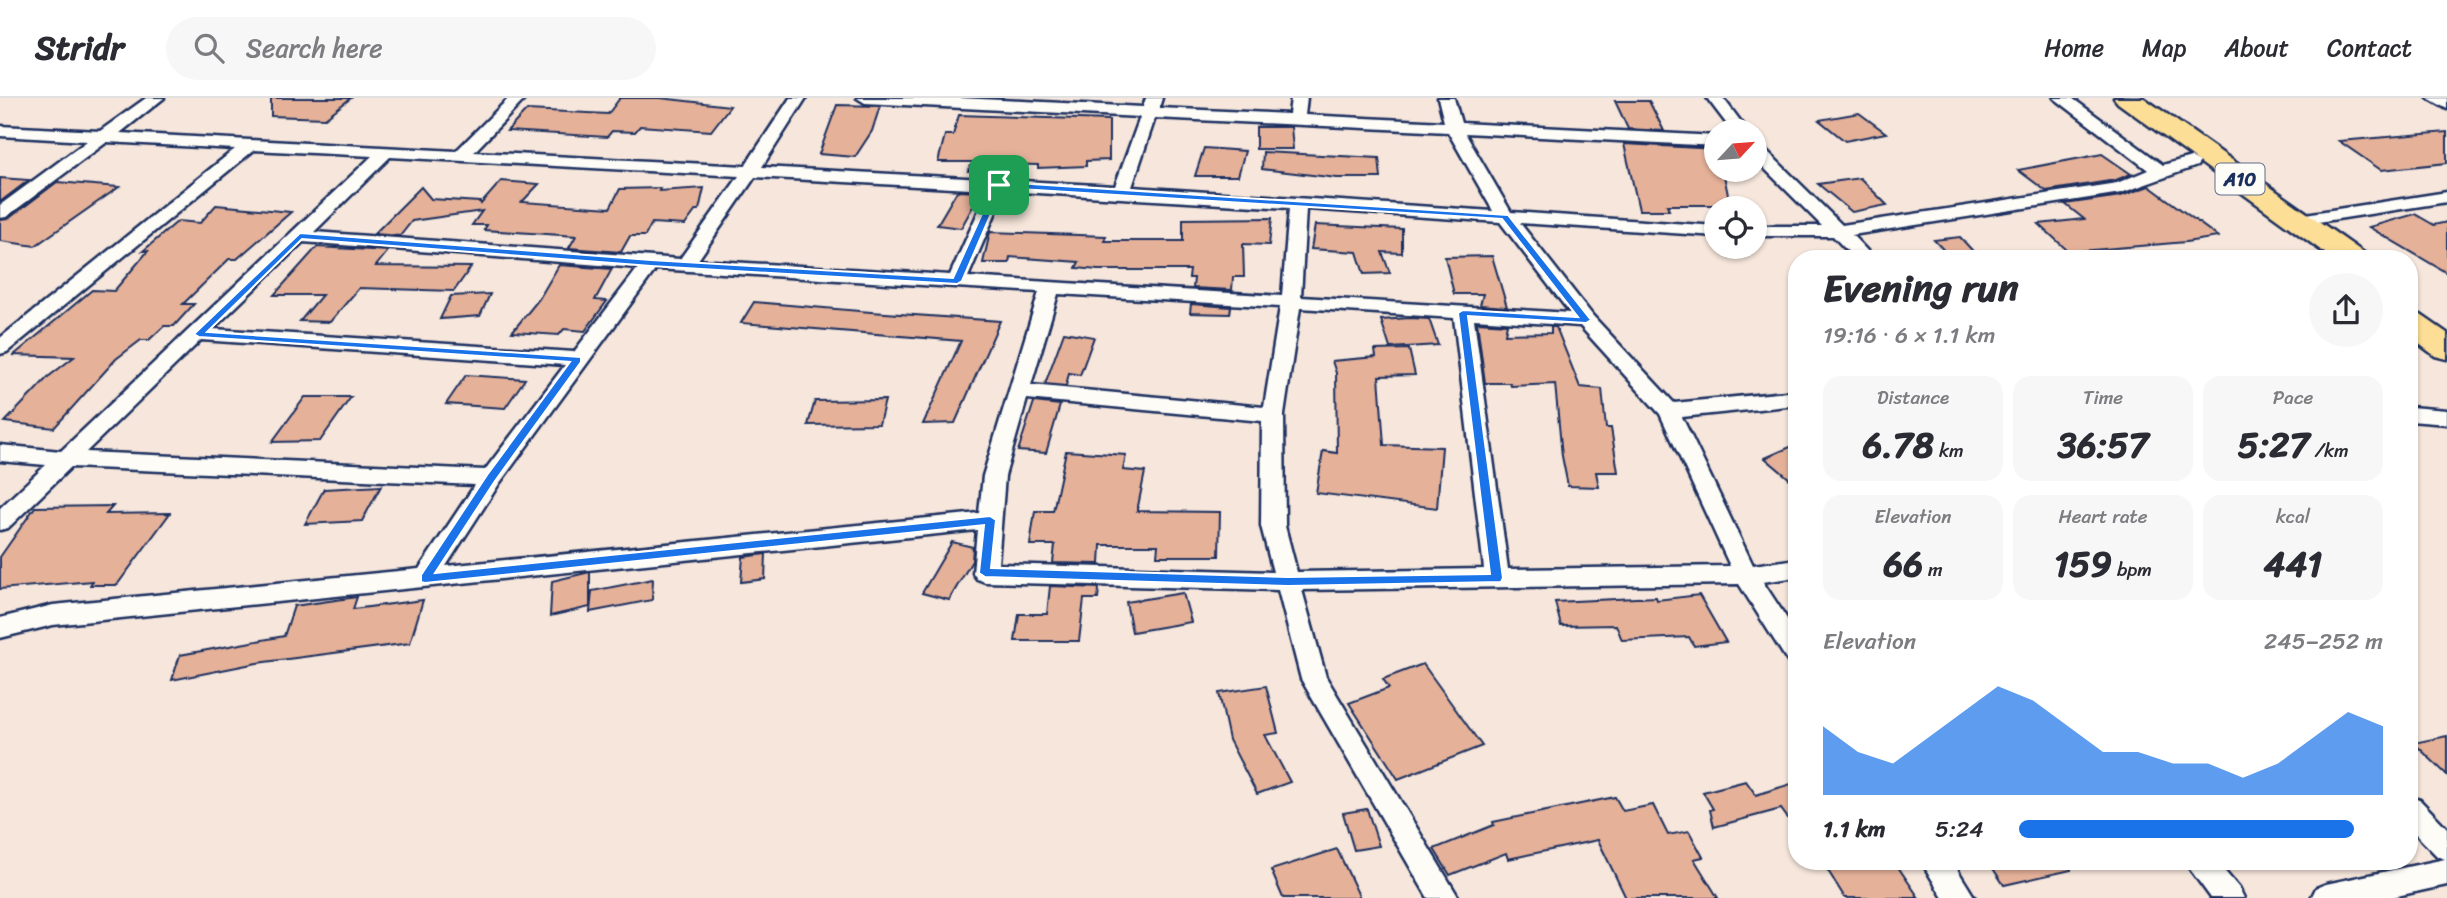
<!DOCTYPE html>
<meta charset="utf-8">
<style>
:root{--surface:#fff;--page:#f7f7f7;--text:#2b2b33;--muted:#7c7c81;--line:#e1e1e2;--accent:#1a73e8}
body{margin:0;font-family:Sriracha,sans-serif;background:var(--page);color:var(--text);height:100vh;display:flex;flex-direction:column;font-size:26px;white-space:nowrap}
*{box-sizing:border-box;margin:0}
p{font-size:23px;color:var(--muted)}
.icon{flex:none;width:38px;height:38px;fill:none;stroke:currentColor;stroke-width:2;stroke-linecap:round;stroke-linejoin:round}
.map{position:relative;flex:1;overflow:hidden}
.drawer{position:absolute;left:1788px;top:152px;width:630px;height:620px;display:flex;flex-direction:column;background:var(--surface);border-radius:28px;box-shadow:0 2px 5px #0004}
.drawer>*{flex:none}
.needle{width:46px;rotate:64deg}
.tools{position:absolute;left:1704px;top:21px;display:grid;gap:14px}
.tools a{display:grid;place-items:center;width:63px;height:63px;border-radius:50%;background:var(--surface);box-shadow:0 2px 5px #0004;font-size:35px}
.pin{position:absolute;display:grid;place-items:center;width:60px;height:60px;color:#fff;margin:-30px;border-radius:14px;box-shadow:0 4px 10px #0006}
.round{display:grid;place-items:center;flex:none;width:74px;height:74px;border-radius:37px;background:var(--page)}
.headline{display:flex;align-items:center;justify-content:space-between;height:119px;padding:0 35px}
h1{font-size:38px;font-weight:700;line-height:52px}
.figures{display:grid;grid-template-columns:repeat(3,1fr);gap:10px;height:119px;padding:7px 35px}
.figures div{display:grid;align-content:center;border-radius:18px;background:var(--page);text-align:center}
.figures b{font-size:35px;font-weight:700}
.figures small{font-size:19px;font-weight:400}
.figures p{font-size:19px}
.chart{height:196px;padding:14px 35px}
.chart p{display:flex;justify-content:space-between}
.chart svg{width:100%;height:126px;margin-top:7px;fill:var(--accent);opacity:.7}
ul{padding:0 35px;list-style:none;font-size:23px}
li{display:grid;grid-template-columns:112px 84px 1fr;align-items:center;height:52px}
li i{height:18px;border-radius:9px;background:var(--accent)}
header{display:flex;align-items:center;gap:42px;box-sizing:border-box;height:98px;padding:0 35px;background:var(--surface);border-bottom:2px solid var(--line)}
header strong{font-size:33px}
nav{display:flex;gap:38px;margin-inline-start:auto;font-size:24px}
.search{width:490px;height:63px;background:var(--page);display:flex;align-items:center;gap:18px;box-sizing:border-box;padding:0 24px;border-radius:38px;color:var(--muted);font-size:26px}
.map>svg:first-child{display:block}
.building{fill:#e5b199;stroke:#1b2f5e;stroke-width:2}
.lines{fill:none;stroke-linecap:round;stroke-linejoin:round}
.minor-casing{stroke:#1b2f5e;stroke-width:5}
.trunk-casing{stroke:#1b2f5e;stroke-width:5}
.minor{fill:#fdfcf7;fill-rule:evenodd}
.trunk{fill:#fdde96;fill-rule:evenodd}
.route{fill:#1a73e8;stroke:#fff;stroke-width:2;fill-rule:evenodd}
.labels{text-anchor:middle;dominant-baseline:central;stroke-width:7;stroke-linejoin:round;paint-order:stroke}
.shield{fill:#fdfcf7;stroke:#5f6c8c;stroke-width:2}
.shield-label{font-size:19px;font-weight:bold;fill:#1b2f5e}
</style>
<header>
<strong>Stridr</strong>
<div class="search"><svg class="icon" aria-label="search" viewBox="0 0 24 24"><circle cx="10" cy="10" r="6"/><path d="M15 15l6 6"/></svg>Search here</div>
<nav><a>Home</a><a>Map</a><a>About</a><a>Contact</a></nav>
</header>
<div class="map">
<svg width="2447" height="800" viewBox="0 0 2447 800">
<rect width="100%" height="100%" fill="#f6e6db"/>
<filter id="ink" filterUnits="userSpaceOnUse"><feTurbulence type="fractalNoise" baseFrequency=".0143" numOctaves="2"/><feDisplacementMap in="SourceGraphic" scale="14" xChannelSelector="R" yChannelSelector="G"/><feConvolveMatrix kernelMatrix="1 2 1 2 8 2 1 2 1" color-interpolation-filters="sRGB"/></filter>
<g filter="url(#ink)">
<g class="building">
<polygon points="271,0 351,0 325,20 271,18"/>
<polygon points="620,0 660,0 730,8 711,33 640,28 635,34 612,33 607,39 507,33 527,12 608,16"/>
<polygon points="1615,3 1649,3 1664,33 1628,31"/>
<polygon points="837,7 880,8 872,33 855,59 819,56"/>
<polygon points="1859,15 1886,35 1845,43 1819,22"/>
<polygon points="959,17 1109,22 1109,62 1086,63 1086,68 1038,70 1038,67 996,66 993,72 968,73 973,64 938,64 945,37 953,37"/>
<polygon points="1256,29 1291,29 1293,51 1256,51"/>
<polygon points="2447,34 2447,65 2381,72 2339,43"/>
<polygon points="1624,46 1717,51 1717,77 1724,77 1730,107 1667,107 1669,112 1639,112"/>
<polygon points="1204,50 1245,53 1238,78 1195,78"/>
<polygon points="1263,54 1379,60 1381,80 1337,80 1262,71"/>
<polygon points="2102,56 2131,76 2116,82 2046,93 2018,72"/>
<polygon points="0,80 29,82 0,104"/>
<polygon points="1860,80 1887,107 1852,114 1818,86"/>
<polygon points="501,83 539,86 522,104 610,110 620,91 660,90 659,93 704,90 699,112 696,112 685,127 652,125 645,138 630,138 621,154 569,150 576,138 484,132 487,127 472,127 482,113 412,123 400,138 374,136 421,89 431,101 480,104 481,106"/>
<polygon points="57,84 119,89 35,148 0,143 0,122 8,121"/>
<polygon points="2149,88 2218,139 2186,144 2069,154 2039,126 2084,121 2065,106 2121,98"/>
<polygon points="957,93 981,94 961,130 937,127"/>
<polygon points="216,107 291,114 237,161 229,161 183,206 194,206 174,228 164,228 149,242 141,242 116,261 54,330 5,324 48,279 74,259 14,257 92,192 114,193 148,153 143,153 178,123 200,125"/>
<polygon points="2415,116 2434,127 2447,124 2447,175 2369,129"/>
<polygon points="1272,120 1269,147 1243,146 1244,179 1233,179 1232,192 1193,190 1194,180 1189,180 1190,172 1098,172 1076,170 1079,164 1010,159 1009,165 983,165 990,134 1106,138 1104,143 1183,143 1183,121"/>
<polygon points="1315,127 1402,131 1402,155 1382,154 1390,175 1364,176 1357,154 1311,151"/>
<polygon points="1960,139 1980,161 1952,161 1934,142"/>
<polygon points="317,149 388,153 376,168 471,169 454,193 359,190 330,224 300,223 322,197 274,197"/>
<polygon points="1492,158 1507,209 1480,207 1483,196 1454,196 1445,159"/>
<polygon points="559,167 612,171 595,202 607,203 585,233 564,231 559,237 512,234 539,201"/>
<polygon points="490,196 480,218 440,221 451,198"/>
<polygon points="754,204 871,214 1000,223 955,325 923,326 961,243 741,225"/>
<polygon points="1191,206 1231,209 1230,216 1190,215"/>
<polygon points="1410,220 1429,221 1438,247 1390,250 1381,222"/>
<polygon points="1477,224 1507,226 1505,236 1551,235 1551,229 1556,229 1580,289 1602,291 1606,330 1611,330 1618,374 1596,374 1599,389 1568,388 1562,358 1555,286 1511,288 1510,285 1485,285"/>
<polygon points="1064,234 1094,239 1080,277 1069,275 1066,288 1045,286"/>
<polygon points="1409,251 1415,277 1379,278 1384,347 1442,349 1437,410 1316,395 1323,353 1337,355 1336,275 1332,263 1376,259 1375,252"/>
<polygon points="466,277 525,281 505,310 446,306"/>
<polygon points="305,299 351,299 320,343 272,344"/>
<polygon points="885,302 879,326 808,327 815,303"/>
<polygon points="1034,304 1060,307 1046,355 1018,353"/>
<polygon points="1797,346 1797,387 1765,360"/>
<polygon points="1066,353 1126,357 1123,372 1145,374 1137,413 1220,414 1219,458 1157,458 1158,447 1101,447 1100,466 1053,465 1055,447 1030,447 1035,413 1053,413"/>
<polygon points="381,388 362,423 305,426 324,391"/>
<polygon points="113,408 106,416 170,415 117,487 90,487 93,483 0,491 0,459 35,409"/>
<polygon points="952,444 973,449 972,463 949,502 922,495"/>
<polygon points="766,456 765,481 741,484 743,459"/>
<polygon points="590,474 590,509 550,518 552,483"/>
<polygon points="653,481 652,502 590,514 592,493"/>
<polygon points="1050,488 1099,490 1098,501 1084,501 1079,543 1015,543 1019,516 1047,516"/>
<polygon points="1183,495 1191,524 1132,534 1126,504"/>
<polygon points="1699,497 1726,544 1694,548 1689,539 1622,542 1616,527 1561,528 1555,504 1656,499 1657,502"/>
<polygon points="357,499 353,511 423,502 410,545 257,565 172,582 180,557 284,538 294,508"/>
<polygon points="1423,566 1482,648 1398,681 1349,605 1389,590 1383,581"/>
<polygon points="1266,588 1278,635 1265,637 1290,684 1257,696 1229,642 1219,595"/>
<polygon points="2447,638 2447,677 2414,645"/>
<polygon points="1746,683 1756,697 1797,684 1797,733 1781,711 1714,729 1710,712 1713,711 1703,694"/>
<polygon points="1615,699 1623,713 1653,707 1668,737 1689,733 1703,759 1694,761 1718,800 1626,800 1598,742 1508,761 1506,755 1450,777 1434,751 1494,727 1493,724"/>
<polygon points="1367,711 1379,748 1354,752 1343,715"/>
<polygon points="1337,751 1360,800 1283,800 1271,772"/>
<polygon points="1822,763 1894,763 1919,800 1845,800"/>
<polygon points="1988,763 2070,763 2071,772 2004,787"/>
</g>
<g class="lines">
<defs>
<g id="minor">
<path d="M146,0H164L120,35L456,53L509,0H526L474,54L745,68L790,0H806L762,69L1115,88L1140,19L865,5L857,0H960L1143,9L1146,0H1162L1159,10L1289,16L1291,0H1307L1305,17L1444,24L1438,0H1454L1461,25L1717,38V48L1465,35L1511,114L1717,128V138L1520,125L1593,218L1674,305L1797,293V307L1682,319L1753,467L1797,461V479L1763,484L1797,536V567L1788,564L1739,486L1302,492L1326,579L1459,800H1428L1301,581L1278,492L985,484L977,481L973,475L977,432L53,527L0,540V520L53,507L419,471L475,387L71,369L8,430L0,432V410L46,367L0,363V347L61,353L372,58L254,52L7,254L0,256V240L235,51L107,44L6,119L0,120V107L87,43L0,38V28L100,33ZM1155,20L1448,34L1493,113L1132,89ZM390,59L739,78L680,161L314,134ZM755,79L988,92L950,177L698,162ZM1005,93L1289,110L1282,198L968,179ZM1306,111L1500,124L1570,215L1301,199ZM303,144L638,170L574,254L213,231ZM656,171L1039,194L983,378L979,415L446,468L499,386ZM1058,196L1280,209L1264,309L1031,287ZM1300,210L1454,220L1484,471L1297,474L1285,428L1284,317ZM1474,221L1580,228L1660,316L1730,468L1508,471ZM201,242L565,267L485,372L86,354ZM1027,301L1262,323L1261,428L1273,474L998,466L1005,378Z"/>
<polygon points="1707,0 1723,0 1748,33 1732,33"/>
<polygon points="2054,0 2072,0 2163,67 2191,59 2200,64 2197,68 2121,95 1852,137 1875,161 1855,161 1833,138 1755,138 1755,128 1822,128 1755,61 1755,46 1761,47 1842,127 2117,85 2148,72"/>
<polygon points="2428,0 2447,0 2447,11"/>
<polygon points="2447,94 2447,104 2299,127 2290,122 2299,117"/>
<polygon points="2410,309 2447,312 2447,326 2410,323"/>
<polygon points="2410,699 2420,702 2447,730 2447,787 2388,800 2311,800 2316,790 2326,786 2445,761 2437,758 2410,730"/>
<polygon points="1921,763 1952,763 1975,800 1943,800"/>
<polygon points="2184,763 2216,763 2239,790 2244,800 2211,800"/>
</g>
<g id="trunk">
<polygon points="2114,0 2144,0 2364,155 2368,161 2333,161 2118,5"/>
<polygon points="2410,214 2421,217 2447,235 2447,261 2435,258 2410,239"/>
</g>
</defs>
<use href="#minor" class="minor-casing"/>
<use href="#trunk" class="trunk-casing"/>
<use href="#minor" class="minor"/>
<use href="#trunk" class="trunk"/>
</g>
</g>
<path class="route" d="M999,84L1508,117L1591,222L1586,225L1468,218L1503,480L1501,484L1288,488L985,479L979,475L984,427L425,485L421,484V477L487,377L570,264L199,239L194,236L300,135L651,162L953,180L995,87ZM1002,90L1502,121L1578,219L1463,212L1458,215L1490,476L1288,479L991,470L996,422L990,418L435,475L495,383L581,264V259L207,234L302,141L651,168L957,186L962,183Z"/>
<g class="labels">
<rect class="shield" x="2215.5" y="65.5" width="49" height="31" rx="5"/>
<g class="shield-label">
<text x="2240" y="81">A10</text>
</g>
</g>
</svg>
<div class="tools">
<a><svg class="needle" viewBox="-14 -14 28 28"><path d="M0-13l5 13h-10z" fill="#e53935"/><path d="M0 13l5-13h-10z" fill="#7c7c81"/></svg></a>
<a><svg class="icon" aria-label="locate" viewBox="0 0 24 24"><circle cx="12" cy="12" r="6"/><path d="M12 2v4M12 18v4M2 12h4M18 12h4"/></svg></a>
</div>
<div class="pin" style="left:999px;top:87px;background:#1e9e55"><svg class="icon" aria-label="arrive" viewBox="0 0 24 24"><path d="M6 21V4h12l-3 4 3 4H6"/></svg></div>
<section class="drawer">
<div class="headline"><div><h1>Evening run</h1><p>19:16 · 6 × 1.1 km</p></div><a class="round"><svg class="icon" aria-label="share" viewBox="0 0 24 24"><path d="M12 15V3M7 8l5-5 5 5M5 13v7h14v-7"/></svg></a></div>
<div class="figures">
<div><p>Distance</p><b>6.78<small> km</small></b></div>
<div><p>Time</p><b>36:57</b></div>
<div><p>Pace</p><b>5:27<small> /km</small></b></div>
</div>
<div class="figures">
<div><p>Elevation</p><b>66<small> m</small></b></div>
<div><p>Heart rate</p><b>159<small> bpm</small></b></div>
<div><p>kcal</p><b>441</b></div>
</div>
<div class="chart"><p><span>Elevation</span>245–252 m</p>
<svg viewBox="0 0 160 44" preserveAspectRatio="none"><path d="M0 44V20L10 29L20 33L30 24L40 15L50 6L60 11L70 20L80 29L90 29L100 33L110 33L120 38L130 33L140 24L150 15L160 20V44z"/></svg>
</div>
<ul>
<li><b>1.1 km</b>5:24<i style="width:92%"></i></li>
</ul>
</section>
</div>
